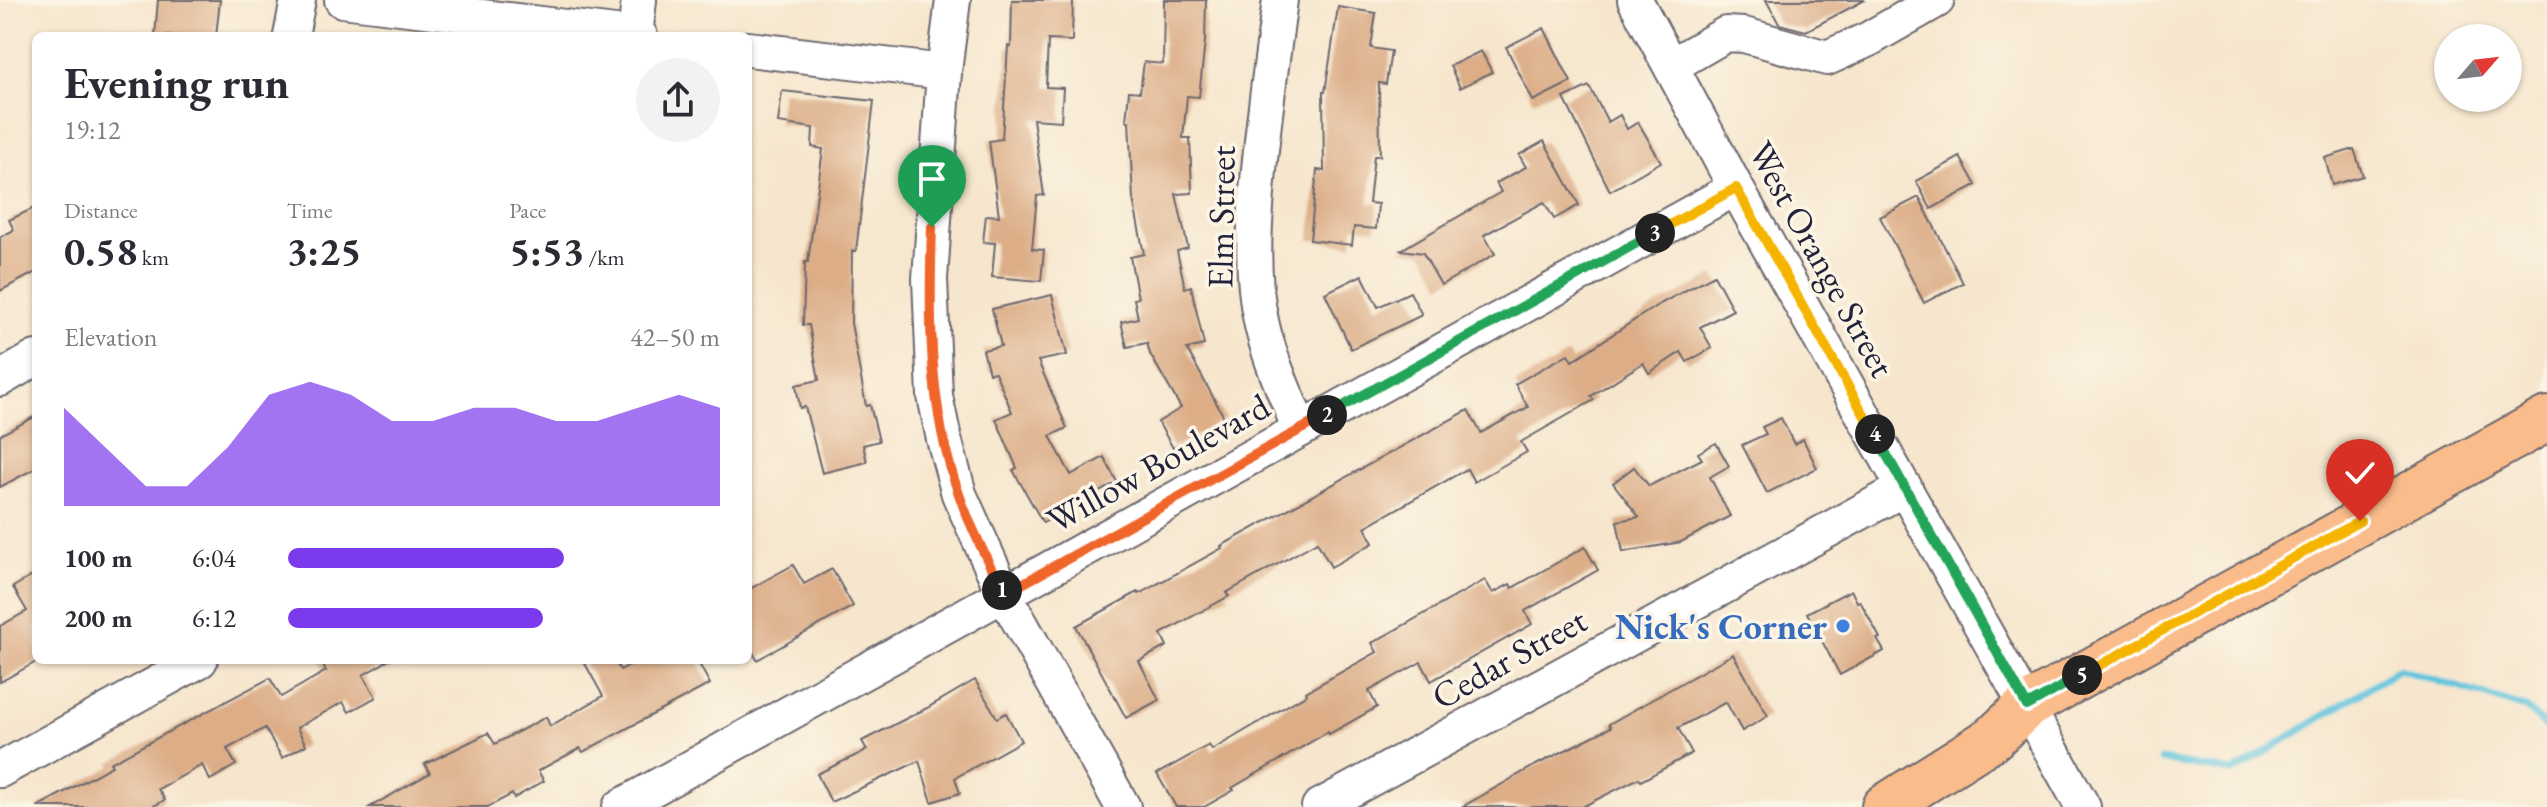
<!DOCTYPE html>
<meta charset="utf-8">
<style>
:root{--surface:#fff;--page:#f2f2f3;--text:#2b2b33;--muted:#7c7c81;--accent:#7c3aed}
body{margin:0;font-family:"EB Garamond",serif;background:var(--page);color:var(--text);height:100vh;display:flex;flex-direction:column;font-size:30px;white-space:nowrap}
*{box-sizing:border-box;margin:0}
p{font-size:26px;color:var(--muted)}
.icon{flex:none;width:44px;height:44px;fill:none;stroke:currentColor;stroke-width:2;stroke-linecap:round;stroke-linejoin:round}
.map{position:relative;flex:1;overflow:hidden}
.side{position:absolute;left:32px;top:32px;width:720px;height:632px;display:flex;flex-direction:column;background:var(--surface);border-radius:12px;box-shadow:0 2px 6px #0004}
.side>*{flex:none}
.needle{width:52px;rotate:62deg}
.tools{position:absolute;left:2434px;top:24px;display:grid;gap:16px}
.tools a{display:grid;place-items:center;width:88px;height:88px;border-radius:50%;background:var(--surface);box-shadow:0 2px 6px #0004;font-size:40px}
.pin{position:absolute;display:grid;place-items:center;width:68px;height:68px;color:#fff;margin:-82px -34px;border-radius:50% 50% 50% 0;rotate:-45deg;box-shadow:0 0 8px #0007}
.pin .icon{rotate:45deg}
.km{position:absolute;width:40px;height:40px;margin:-20px;border-radius:50%;background:#222;color:#fff;font-size:22px;line-height:40px;text-align:center}
.round{display:grid;place-items:center;flex:none;width:84px;height:84px;border-radius:42px;background:var(--page)}
.overview{display:flex;align-items:center;justify-content:space-between;height:136px;padding:0 32px}
h1{font-size:44px;font-weight:700;line-height:60px}
.metrics{display:grid;grid-template-columns:repeat(3,1fr);gap:12px;height:136px;padding:8px 32px}
.metrics div{display:grid;align-content:center}
.metrics b{font-size:40px;font-weight:700}
.metrics small{font-size:22px;font-weight:400}
.metrics p{font-size:22px}
.chart{height:224px;padding:16px 32px}
.chart p{display:flex;justify-content:space-between}
.chart svg{width:100%;height:144px;margin-top:8px;fill:var(--accent);opacity:.7}
ul{padding:0 32px;list-style:none;font-size:26px}
li{display:grid;grid-template-columns:128px 96px 1fr;align-items:center;height:60px}
li i{height:20px;border-radius:10px;background:var(--accent)}
.map>svg:first-child{display:block}
.lines{fill:none;stroke-linecap:round;stroke-linejoin:round}
.stream{stroke:#60c4de;stroke-width:7}
.building{fill:#dcad87}
.minor-casing{stroke:#6c676e;stroke-width:38}
.major-casing{stroke:#6c676e;stroke-width:48}
.minor{stroke:#fff;stroke-width:34}
.major{stroke:#fabc8b;stroke-width:44}
.split-1-casing{stroke:#fff;stroke-width:16}
.split-2-casing{stroke:#fff;stroke-width:16}
.split-3-casing{stroke:#fff;stroke-width:16}
.split-4-casing{stroke:#fff;stroke-width:16}
.split-5-casing{stroke:#fff;stroke-width:16}
.split-6-casing{stroke:#fff;stroke-width:16}
.split-1{stroke:#f0652b;stroke-width:10}
.split-2{stroke:#f0652b;stroke-width:10}
.split-3{stroke:#22a559;stroke-width:10}
.split-4{stroke:#f5b400;stroke-width:10}
.split-5{stroke:#22a559;stroke-width:10}
.split-6{stroke:#f5b400;stroke-width:10}
.shop-dot{fill:#3f7fe0;stroke:#fcf5e5;stroke-width:3}
.labels{text-anchor:middle;dominant-baseline:central;stroke-width:7;stroke-linejoin:round;paint-order:stroke}
.street-label{font-size:36px;fill:#22223b;stroke:#fcf5e5}
.shop-label{font-size:36px;font-weight:bold;fill:#366cbe;stroke:#fcf5e5;text-anchor:end}
</style>
<div class="map">
<svg width="2547" height="807" viewBox="0 0 2547 807">
<rect width="100%" height="100%" fill="#fcf5e5"/>
<filter id="ink" filterUnits="userSpaceOnUse"><feTurbulence type="fractalNoise" baseFrequency=".0125" numOctaves="2"/><feDisplacementMap in="SourceGraphic" scale="16" xChannelSelector="R" yChannelSelector="G"/><feConvolveMatrix kernelMatrix="1 2 1 2 8 2 1 2 1" color-interpolation-filters="sRGB"/></filter>
<filter id="wash" filterUnits="userSpaceOnUse"><feTurbulence type="fractalNoise" baseFrequency=".006" numOctaves="4" result="noise"/><feDisplacementMap in="SourceGraphic" scale="32" xChannelSelector="R" yChannelSelector="G"/><feGaussianBlur stdDeviation="1.8" result="paint"/><feColorMatrix in="noise" values="0 0 0 0 0 0 0 0 0 0 0 0 0 0 0 0 0 1.4 0 .05"/><feComposite in="paint" operator="in"/></filter>
<g filter="url(#wash)">
<rect width="100%" height="100%" fill="#f6e6cd"/>
<g class="lines">
<polyline class="stream" points="2161,760 2233,772 2399,669 2526,708 2547,728"/>
</g>
<g id="blocks">
<g class="building">
<polygon points="158,0 220,0 216,36 155,36"/>
<polygon points="1012,0 1073,0 1072,41 1048,40 1046,87 1063,88 1061,121 1033,119 1044,195 1037,196 1032,249 1044,250 1041,281 992,277 995,243 983,242 986,215 999,216 989,141 1002,139 1008,46 1011,47"/>
<polygon points="1164,0 1206,0 1205,41 1199,97 1187,96 1183,138 1190,138 1192,193 1176,194 1188,248 1177,251 1185,288 1191,286 1204,345 1187,349 1225,419 1173,448 1158,422 1181,408 1150,354 1147,343 1127,347 1121,322 1138,318 1134,299 1138,298 1130,257 1144,254 1133,199 1129,121 1126,121 1129,91 1140,92 1144,62 1163,64"/>
<polygon points="1766,0 1865,0 1806,31 1779,24"/>
<polygon points="1338,7 1376,13 1371,48 1391,51 1386,84 1379,83 1380,156 1374,156 1369,203 1378,204 1376,229 1354,227 1352,245 1310,240 1317,170 1324,171 1323,92 1325,92"/>
<polygon points="1544,28 1571,82 1533,101 1506,47"/>
<polygon points="1481,51 1492,72 1460,88 1450,66"/>
<polygon points="1589,86 1608,122 1620,115 1627,129 1638,122 1661,162 1610,191 1564,98"/>
<polygon points="782,91 874,101 856,251 852,251 851,323 866,406 870,405 879,441 863,445 867,462 822,473 805,407 800,408 796,385 819,380 809,325 803,325 805,262 808,262 823,149 812,147 813,128 778,123"/>
<polygon points="1544,141 1579,205 1554,219 1544,202 1484,235 1495,254 1441,285 1423,253 1401,250 1501,192 1496,183 1526,167 1519,155"/>
<polygon points="2354,149 2363,176 2332,185 2325,158"/>
<polygon points="1960,157 1976,185 1931,209 1916,181"/>
<polygon points="1919,197 1963,283 1924,303 1880,217"/>
<polygon points="36,207 36,272 0,291 0,237 14,230 9,220"/>
<polygon points="1362,275 1378,307 1410,292 1422,315 1351,349 1325,293"/>
<polygon points="1714,275 1733,310 1700,327 1712,348 1687,362 1681,352 1649,373 1643,363 1591,396 1594,400 1521,442 1527,452 1474,482 1467,469 1365,527 1373,543 1331,567 1317,542 1226,593 1229,596 1161,634 1167,646 1139,661 1159,700 1126,718 1076,626 1138,592 1139,594 1222,548 1221,546 1468,410 1481,433 1528,407 1515,384 1568,354 1572,361 1656,306"/>
<polygon points="1052,295 1067,355 1038,361 1067,428 1050,436 1071,475 1104,457 1117,482 1043,523 1013,470 1017,468 996,419 1012,412 995,372 989,373 983,350 1001,346 992,309"/>
<polygon points="36,416 36,468 0,487 0,435"/>
<polygon points="1781,418 1794,444 1803,439 1817,468 1767,493 1742,445 1766,434 1762,427"/>
<polygon points="1716,443 1729,466 1710,477 1730,516 1681,542 1623,552 1617,521 1639,517 1613,483 1634,467 1649,486 1702,459 1698,453"/>
<polygon points="1585,547 1598,570 1525,611 1532,624 1431,681 1421,662 1369,691 1377,707 1329,734 1328,732 1232,788 1234,790 1204,807 1176,807 1157,774 1209,745 1212,750 1307,694 1306,692 1377,652 1372,643 1485,580 1493,593 1510,584 1512,588"/>
<polygon points="793,565 804,584 832,569 853,606 757,660 748,643 748,590"/>
<polygon points="36,574 36,662 0,682 0,626 27,611 13,587"/>
<polygon points="1851,590 1857,602 1860,601 1880,638 1877,639 1884,651 1840,675 1807,613"/>
<polygon points="1733,654 1768,716 1742,731 1726,702 1678,728 1692,753 1641,781 1639,778 1582,807 1462,807 1534,766 1611,727 1609,724"/>
<polygon points="320,660 389,660 363,675 376,697 349,712 343,702 297,728 306,745 282,758 265,728 227,749 236,765 210,780 202,765 158,789 165,800 152,807 37,807 112,766 110,763 270,678 281,697 326,671"/>
<polygon points="583,660 614,660 620,670 639,660 697,660 710,684 583,752 580,748 538,771 544,781 514,798 512,794 488,807 370,807 430,773 425,764 488,733 495,744 546,717 550,726 603,696"/>
<polygon points="975,680 997,718 1006,713 1021,741 955,778 960,793 932,802 919,761 831,802 817,774 867,750 862,741 927,708"/>
</g>
</g>
</g>
<g filter="url(#ink)">
<use href="#blocks" fill-opacity="0" stroke="#6c676e" stroke-width="2"/>
<g class="lines">
<defs>
<g id="minor">
<polyline points="342,0 640,36"/>
<polyline points="953,0 944,72 930,279 935,396 944,439 959,494 1004,594 1123,807"/>
<path d="M1280,0C1272,60 1263,121 1258,181C1254,228 1251,275 1261,321C1269,359 1286,394 1300,430"/>
<polyline points="1635,0 1736,188 2083,807"/>
<polyline points="291,36 298,0"/>
<polyline points="635,36 639,0"/>
<polyline points="748,49 944,72"/>
<polyline points="1671,66 1726,34 1744,35 1827,58 1869,39 1937,0"/>
<polyline points="0,379 36,358"/>
<polyline points="0,770 200,660"/>
<polyline points="620,807 1736,188"/>
<polyline points="1319,807 1905,488"/>
</g>
<polyline id="major" points="1884,807 1993,738 2027,706 2547,419"/>
</defs>
<use href="#minor" class="minor-casing"/>
<use href="#major" class="major-casing"/>
<use href="#minor" class="minor"/>
<use href="#major" class="major"/>
</g>
</g>
<g class="lines" filter="url(#ink)">
<defs>
<path id="split-1" d="M932,227C929,316 928,409 959,494C970,527 987,559 1002,590"/>
<polyline id="split-2" points="1002,590 1004,594 1327,415"/>
<polyline id="split-3" points="1327,415 1655,233"/>
<polyline id="split-4" points="1655,233 1736,188 1875,434"/>
<polyline id="split-5" points="1875,434 2027,706 2082,675"/>
<polyline id="split-6" points="2082,675 2360,521"/>
</defs>
<use href="#split-1" class="split-1-casing"/>
<use href="#split-2" class="split-2-casing"/>
<use href="#split-3" class="split-3-casing"/>
<use href="#split-4" class="split-4-casing"/>
<use href="#split-5" class="split-5-casing"/>
<use href="#split-6" class="split-6-casing"/>
<use href="#split-1" class="split-1"/>
<use href="#split-2" class="split-2"/>
<use href="#split-3" class="split-3"/>
<use href="#split-4" class="split-4"/>
<use href="#split-5" class="split-5"/>
<use href="#split-6" class="split-6"/>
</g>
<circle class="shop-dot" cx="1843" cy="626" r="8"/>
<g class="labels">
<g class="street-label">
<text transform="translate(1221 217) rotate(-89)">Elm Street</text>
<text transform="translate(1822 259) rotate(61)">West Orange Street</text>
<text transform="translate(1158 463) rotate(-29)">Willow Boulevard</text>
<text transform="translate(1509 658) rotate(-29)">Cedar Street</text>
</g>
<g class="shop-label">
<text x="1827" y="626">Nick's Corner</text>
</g>
</g>
</svg>
<div class="tools">
<a><svg class="needle" viewBox="-14 -14 28 28"><path d="M0-13l5 13h-10z" fill="#e53935"/><path d="M0 13l5-13h-10z" fill="#7c7c81"/></svg></a>
</div>
<div class="pin" style="left:932px;top:227px;background:#1e9e55"><svg class="icon" aria-label="arrive" viewBox="0 0 24 24"><path d="M6 21V4h12l-3 4 3 4H6"/></svg></div>
<div class="pin" style="left:2360px;top:521px;background:#d93025"><svg class="icon" aria-label="check" viewBox="0 0 24 24"><path d="M5 12l5 5 9-10"/></svg></div>
<b class="km" style="left:1002px;top:590px">1</b>
<b class="km" style="left:1327px;top:415px">2</b>
<b class="km" style="left:1655px;top:233px">3</b>
<b class="km" style="left:1875px;top:434px">4</b>
<b class="km" style="left:2082px;top:675px">5</b>
<section class="side">
<div class="overview"><div><h1>Evening run</h1><p>19:12</p></div><a class="round"><svg class="icon" aria-label="share" viewBox="0 0 24 24"><path d="M12 15V3M7 8l5-5 5 5M5 13v7h14v-7"/></svg></a></div>
<div class="metrics">
<div><p>Distance</p><b>0.58<small> km</small></b></div>
<div><p>Time</p><b>3:25</b></div>
<div><p>Pace</p><b>5:53<small> /km</small></b></div>
</div>
<div class="chart"><p><span>Elevation</span>42–50 m</p>
<svg viewBox="0 0 160 44" preserveAspectRatio="none"><path d="M0 44V14L10 26L20 38L30 38L40 26L50 10L60 6L70 10L80 18L90 18L100 14L110 14L120 18L130 18L140 14L150 10L160 14V44z"/></svg>
</div>
<ul>
<li><b>100 m</b>6:04<i style="width:64%"></i></li>
<li><b>200 m</b>6:12<i style="width:59%"></i></li>
</ul>
</section>
</div>
